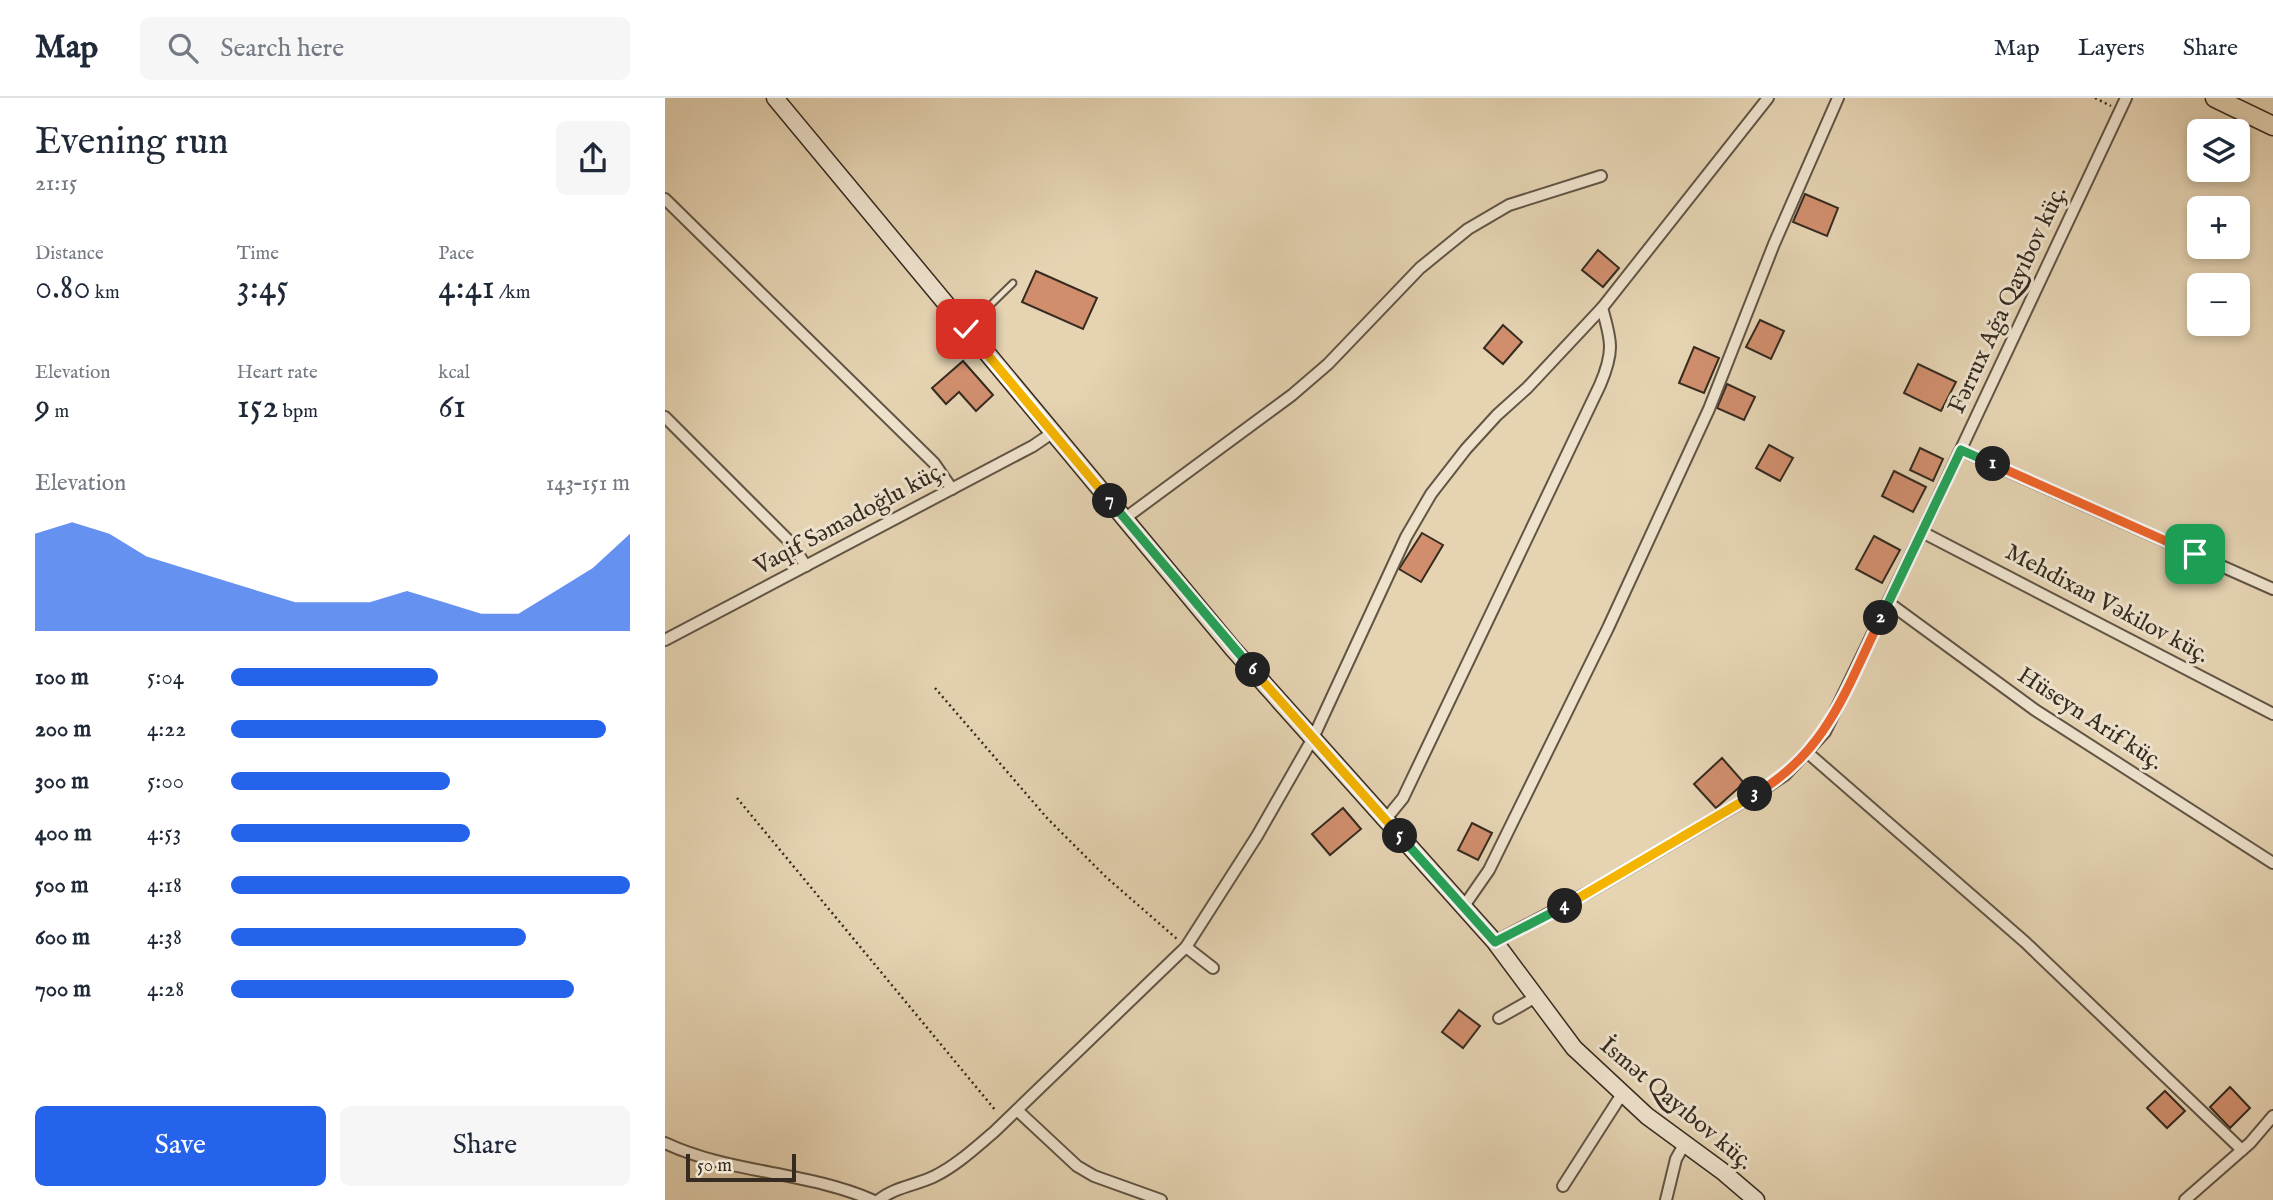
<!DOCTYPE html>
<meta charset="utf-8">
<style>
:root{--surface:#fff;--page:#f6f6f7;--text:#1f2937;--muted:#747a83;--line:#e0e1e3;--accent:#2563eb}
body{margin:0;font-family:"IM FELL English",serif;background:var(--page);color:var(--text);height:100vh;display:flex;flex-direction:column;font-size:26px;white-space:nowrap}
*{box-sizing:border-box;margin:0}
p{font-size:23px;color:var(--muted)}
.icon{flex:none;width:38px;height:38px;fill:none;stroke:currentColor;stroke-width:2;stroke-linecap:round;stroke-linejoin:round}
.map{position:relative;flex:1;overflow:hidden}
.side{display:flex;flex-direction:column;background:var(--surface);width:665px}
.side>*{flex:none}
.tools{position:absolute;left:1522px;top:21px;display:grid;gap:14px}
.tools a{display:grid;place-items:center;width:63px;height:63px;border-radius:10px;background:var(--surface);box-shadow:0 4px 10px #0003;font-size:35px}
.scale{position:absolute;left:21px;bottom:18px;width:110px;box-sizing:border-box;padding-left:7px;border:4px solid #352b20;border-top:0;font-size:19px;line-height:24px;white-space:nowrap;color:#352b20;-webkit-text-stroke:5px #eee2cd;paint-order:stroke}
.pin{position:absolute;display:grid;place-items:center;width:60px;height:60px;color:#fff;margin:-30px;border-radius:14px;box-shadow:0 4px 10px #0006}
.km{position:absolute;width:35px;height:35px;margin:-18px;border-radius:50%;background:#222;color:#fff;font-size:19px;line-height:35px;text-align:center}
.round{display:grid;place-items:center;flex:none;width:74px;height:74px;border-radius:10px;background:var(--page)}
.overview{display:flex;align-items:center;justify-content:space-between;height:119px;padding:0 35px}
h1{font-size:38px;font-weight:600;line-height:52px}
.metrics{display:grid;grid-template-columns:repeat(3,1fr);gap:10px;height:119px;padding:7px 35px}
.metrics div{display:grid;align-content:center}
.metrics b{font-size:35px;font-weight:600}
.metrics small{font-size:19px;font-weight:400}
.metrics p{font-size:19px}
.chart{height:196px;padding:14px 35px}
.chart p{display:flex;justify-content:space-between}
.chart svg{width:100%;height:126px;margin-top:7px;fill:var(--accent);opacity:.7}
.cta{display:flex;gap:14px;margin-top:auto;padding:14px 35px}
.cta a{flex:1;height:80px;border-radius:10px;background:var(--accent);color:#fff;font-size:28px;font-weight:600;line-height:80px;text-align:center}
.cta a+a{background:var(--page);color:var(--text)}
ul{padding:0 35px;list-style:none;font-size:23px}
li{display:grid;grid-template-columns:112px 84px 1fr;align-items:center;height:52px}
li i{height:18px;border-radius:9px;background:var(--accent)}
header{display:flex;align-items:center;gap:42px;box-sizing:border-box;height:98px;padding:0 35px;background:var(--surface);border-bottom:2px solid var(--line)}
header strong{font-size:33px}
nav{display:flex;gap:38px;margin-inline-start:auto;font-size:24px}
.search{width:490px;height:63px;background:var(--page);display:flex;align-items:center;gap:18px;box-sizing:border-box;padding:0 24px;border-radius:10px;color:var(--muted);font-size:26px}
main{display:flex;flex:1;min-height:0}
.map>svg:first-child{display:block}
.building{fill:#d08e6d;stroke:#352b20;stroke-width:2}
.lines{fill:none;stroke-linecap:round;stroke-linejoin:round}
.lane-casing{stroke:#615544;stroke-width:9}
.street-casing{stroke:#615544;stroke-width:14}
.secondary-casing{stroke:#352b20;stroke-width:19}
.primary-casing{stroke:#352b20;stroke-width:21}
.path{stroke:#352b20;stroke-width:2.5;stroke-dasharray:2 3.5;stroke-linecap:butt}
.lane{stroke:#eee2cd;stroke-width:5}
.street{stroke:#eee2cd;stroke-width:10}
.secondary{stroke:#eee2cd;stroke-width:16}
.primary{stroke:#e5d3b2;stroke-width:18}
.split-1-casing{stroke:#fff;stroke-width:14}
.split-2-casing{stroke:#fff;stroke-width:14}
.split-3-casing{stroke:#fff;stroke-width:14}
.split-4-casing{stroke:#fff;stroke-width:14}
.split-5-casing{stroke:#fff;stroke-width:14}
.split-6-casing{stroke:#fff;stroke-width:14}
.split-7-casing{stroke:#fff;stroke-width:14}
.split-8-casing{stroke:#fff;stroke-width:14}
.split-1{stroke:#f0652b;stroke-width:9}
.split-2{stroke:#22a559;stroke-width:9}
.split-3{stroke:#f0652b;stroke-width:9}
.split-4{stroke:#f5b400;stroke-width:9}
.split-5{stroke:#22a559;stroke-width:9}
.split-6{stroke:#f5b400;stroke-width:9}
.split-7{stroke:#22a559;stroke-width:9}
.split-8{stroke:#f5b400;stroke-width:9}
.labels{text-anchor:middle;dominant-baseline:central;stroke-width:6;stroke-linejoin:round;paint-order:stroke}
.street-label{font-size:24px;fill:#352b20;stroke:#eee2cd}
</style>
<header>
<strong>Map</strong>
<div class="search"><svg class="icon" aria-label="search" viewBox="0 0 24 24"><circle cx="10" cy="10" r="6"/><path d="M15 15l6 6"/></svg>Search here</div>
<nav><a>Map</a><a>Layers</a><a>Share</a></nav>
</header>
<main>
<section class="side">
<div class="overview"><div><h1>Evening run</h1><p>21:15</p></div><a class="round"><svg class="icon" aria-label="share" viewBox="0 0 24 24"><path d="M12 15V3M7 8l5-5 5 5M5 13v7h14v-7"/></svg></a></div>
<div class="metrics">
<div><p>Distance</p><b>0.80<small> km</small></b></div>
<div><p>Time</p><b>3:45</b></div>
<div><p>Pace</p><b>4:41<small> /km</small></b></div>
</div>
<div class="metrics">
<div><p>Elevation</p><b>9<small> m</small></b></div>
<div><p>Heart rate</p><b>152<small> bpm</small></b></div>
<div><p>kcal</p><b>61</b></div>
</div>
<div class="chart"><p><span>Elevation</span>143–151 m</p>
<svg viewBox="0 0 160 44" preserveAspectRatio="none"><path d="M0 44V10L10 6L20 10L30 18L40 22L50 26L60 30L70 34L80 34L90 34L100 30L110 34L120 38L130 38L140 30L150 22L160 10V44z"/></svg>
</div>
<ul>
<li><b>100 m</b>5:04<i style="width:52%"></i></li>
<li><b>200 m</b>4:22<i style="width:94%"></i></li>
<li><b>300 m</b>5:00<i style="width:55%"></i></li>
<li><b>400 m</b>4:53<i style="width:60%"></i></li>
<li><b>500 m</b>4:18<i style="width:100%"></i></li>
<li><b>600 m</b>4:38<i style="width:74%"></i></li>
<li><b>700 m</b>4:28<i style="width:86%"></i></li>
</ul>
<div class="cta"><a>Save</a><a>Share</a></div>
</section>
<div class="map">
<svg width="1608" height="1102" viewBox="0 0 1608 1102">
<rect width="100%" height="100%" fill="#e5d3b2"/>
<filter id="stains"><feTurbulence type="fractalNoise" baseFrequency=".00286" numOctaves="4"/><feColorMatrix values="0 0 0 0 .2 0 0 0 0 .09 0 0 0 0 .02 0 0 0 .5 -.17"/></filter>
<radialGradient id="worn" r=".72"><stop offset=".6" stop-color="#630" stop-opacity="0"/><stop offset="1" stop-color="#630" stop-opacity=".3"/></radialGradient>
<g class="building">
<polygon points="1140,96 1173,110 1162,138 1128,124"/>
<polygon points="933,152 954,170 938,189 917,172"/>
<polygon points="371,173 432,200 418,231 357,204"/>
<polygon points="1095,222 1119,233 1106,261 1081,249"/>
<polygon points="838,227 857,244 838,266 819,250"/>
<polygon points="1029,249 1054,260 1039,295 1014,285"/>
<polygon points="298,263 328,297 311,313 294,294 281,306 267,290"/>
<polygon points="1253,266 1291,284 1276,313 1239,295"/>
<polygon points="1062,286 1090,299 1079,322 1052,310"/>
<polygon points="1104,347 1128,360 1115,383 1091,370"/>
<polygon points="1255,350 1278,361 1268,383 1245,372"/>
<polygon points="1229,373 1261,389 1248,414 1217,398"/>
<polygon points="757,435 778,447 756,484 734,471"/>
<polygon points="1209,438 1235,452 1217,485 1191,471"/>
<polygon points="1057,660 1079,685 1051,710 1029,686"/>
<polygon points="678,710 696,731 665,757 647,736"/>
<polygon points="807,725 827,735 813,762 793,752"/>
<polygon points="794,912 815,928 798,950 777,934"/>
<polygon points="1565,989 1585,1010 1565,1030 1545,1009"/>
<polygon points="1500,993 1520,1013 1502,1030 1482,1010"/>
</g>
<g class="lines">
<defs>
<polyline id="lane" points="303,229 348,185"/>
<g id="street">
<polyline points="0,101 269,365 287,391"/>
<polyline points="0,319 126,445 141,468"/>
<polyline points="1296,352 1608,491"/>
<polyline points="459,421 627,297 663,266 755,170 803,131 844,107 936,78"/>
<polyline points="1257,434 1608,616"/>
<polyline points="1224,505 1370,612 1608,765"/>
<polyline points="0,542 368,348 387,335"/>
<polyline points="1143,655 1360,844 1577,1052"/>
<path d="M720,722L738,700L935,287C949,254 947,244 937,210"/>
<polyline points="799,808 824,772 943,530 1044,311 1109,146 1173,0"/>
<polyline points="830,844 924,794 1099,691 1120,677 1160,634 1257,434 1461,0"/>
<polyline points="521,849 548,870"/>
<polyline points="834,920 871,899"/>
<polyline points="352,1012 412,1068 429,1078 496,1102"/>
<path d="M0,1045C66,1076 141,1073 207,1102"/>
<polyline points="898,1088 957,996"/>
<path d="M214,1102C230,1089 252,1087 270,1078C292,1067 310,1050 329,1034L521,849L592,738L648,640L741,439L766,396L801,351L832,317L862,290L937,210L1103,0"/>
<polyline points="1001,1102 1011,1061 1020,1045"/>
<polyline points="1520,1102 1585,1045 1608,1018"/>
</g>
<polyline id="secondary" points="110,0 568,551 830,844 909,950 982,1018 1057,1073 1091,1102"/>
<polyline id="primary" points="1550,0 1608,28"/>
</defs>
<use href="#lane" class="lane-casing"/>
<use href="#street" class="street-casing"/>
<use href="#secondary" class="secondary-casing"/>
<use href="#primary" class="primary-casing"/>
<g class="path">
<polyline points="1430,0 1446,8"/>
<polyline points="270,590 382,720 441,779 512,841"/>
<polyline points="72,700 331,1013"/>
</g>
<use href="#lane" class="lane"/>
<use href="#street" class="street"/>
<use href="#secondary" class="secondary"/>
<use href="#primary" class="primary"/>
</g>
<g class="lines">
<defs>
<polyline id="split-1" points="1328,366 1530,456"/>
<polyline id="split-2" points="1216,520 1296,352 1328,366"/>
<path id="split-3" d="M1090,696C1162,654 1181,591 1216,520"/>
<polyline id="split-4" points="900,808 1090,696"/>
<polyline id="split-5" points="735,738 830,844 900,808"/>
<polyline id="split-6" points="588,572 735,738"/>
<polyline id="split-7" points="445,403 588,572"/>
<polyline id="split-8" points="301,231 445,403"/>
</defs>
<use href="#split-1" class="split-1-casing"/>
<use href="#split-2" class="split-2-casing"/>
<use href="#split-3" class="split-3-casing"/>
<use href="#split-4" class="split-4-casing"/>
<use href="#split-5" class="split-5-casing"/>
<use href="#split-6" class="split-6-casing"/>
<use href="#split-7" class="split-7-casing"/>
<use href="#split-8" class="split-8-casing"/>
<use href="#split-1" class="split-1"/>
<use href="#split-2" class="split-2"/>
<use href="#split-3" class="split-3"/>
<use href="#split-4" class="split-4"/>
<use href="#split-5" class="split-5"/>
<use href="#split-6" class="split-6"/>
<use href="#split-7" class="split-7"/>
<use href="#split-8" class="split-8"/>
</g>
<g class="labels">
<g class="street-label">
<text transform="translate(1343 202) rotate(-65)">Fərrux Ağa Qayıbov küç.</text>
<text transform="translate(185 421) rotate(-28)">Vaqif Səmədoğlu küç.</text>
<text transform="translate(1442 506) rotate(28)">Mehdixan Vəkilov küç.</text>
<text transform="translate(1425 621) rotate(33)">Hüseyn Arif küç.</text>
<text transform="translate(1011 1006) rotate(40)">İsmət Qayıbov küç.</text>
</g>
</g>
<rect width="100%" height="100%" filter="url(#stains)"/>
<rect width="100%" height="100%" fill="url(#worn)"/>
</svg>
<div class="tools">
<a><svg class="icon" aria-label="layers" viewBox="0 0 24 24"><path d="M12 4l9 5-9 5-9-5zM3 14l9 5 9-5"/></svg></a>
<a>+</a>
<a>−</a>
</div>
<div class="scale">50 m</div>
<div class="pin" style="left:1530px;top:456px;background:#1e9e55"><svg class="icon" aria-label="arrive" viewBox="0 0 24 24"><path d="M6 21V4h12l-3 4 3 4H6"/></svg></div>
<div class="pin" style="left:301px;top:231px;background:#d93025"><svg class="icon" aria-label="check" viewBox="0 0 24 24"><path d="M5 12l5 5 9-10"/></svg></div>
<b class="km" style="left:1328px;top:366px">1</b>
<b class="km" style="left:1216px;top:520px">2</b>
<b class="km" style="left:1090px;top:696px">3</b>
<b class="km" style="left:900px;top:808px">4</b>
<b class="km" style="left:735px;top:738px">5</b>
<b class="km" style="left:588px;top:572px">6</b>
<b class="km" style="left:445px;top:403px">7</b>
</div>
</main>
